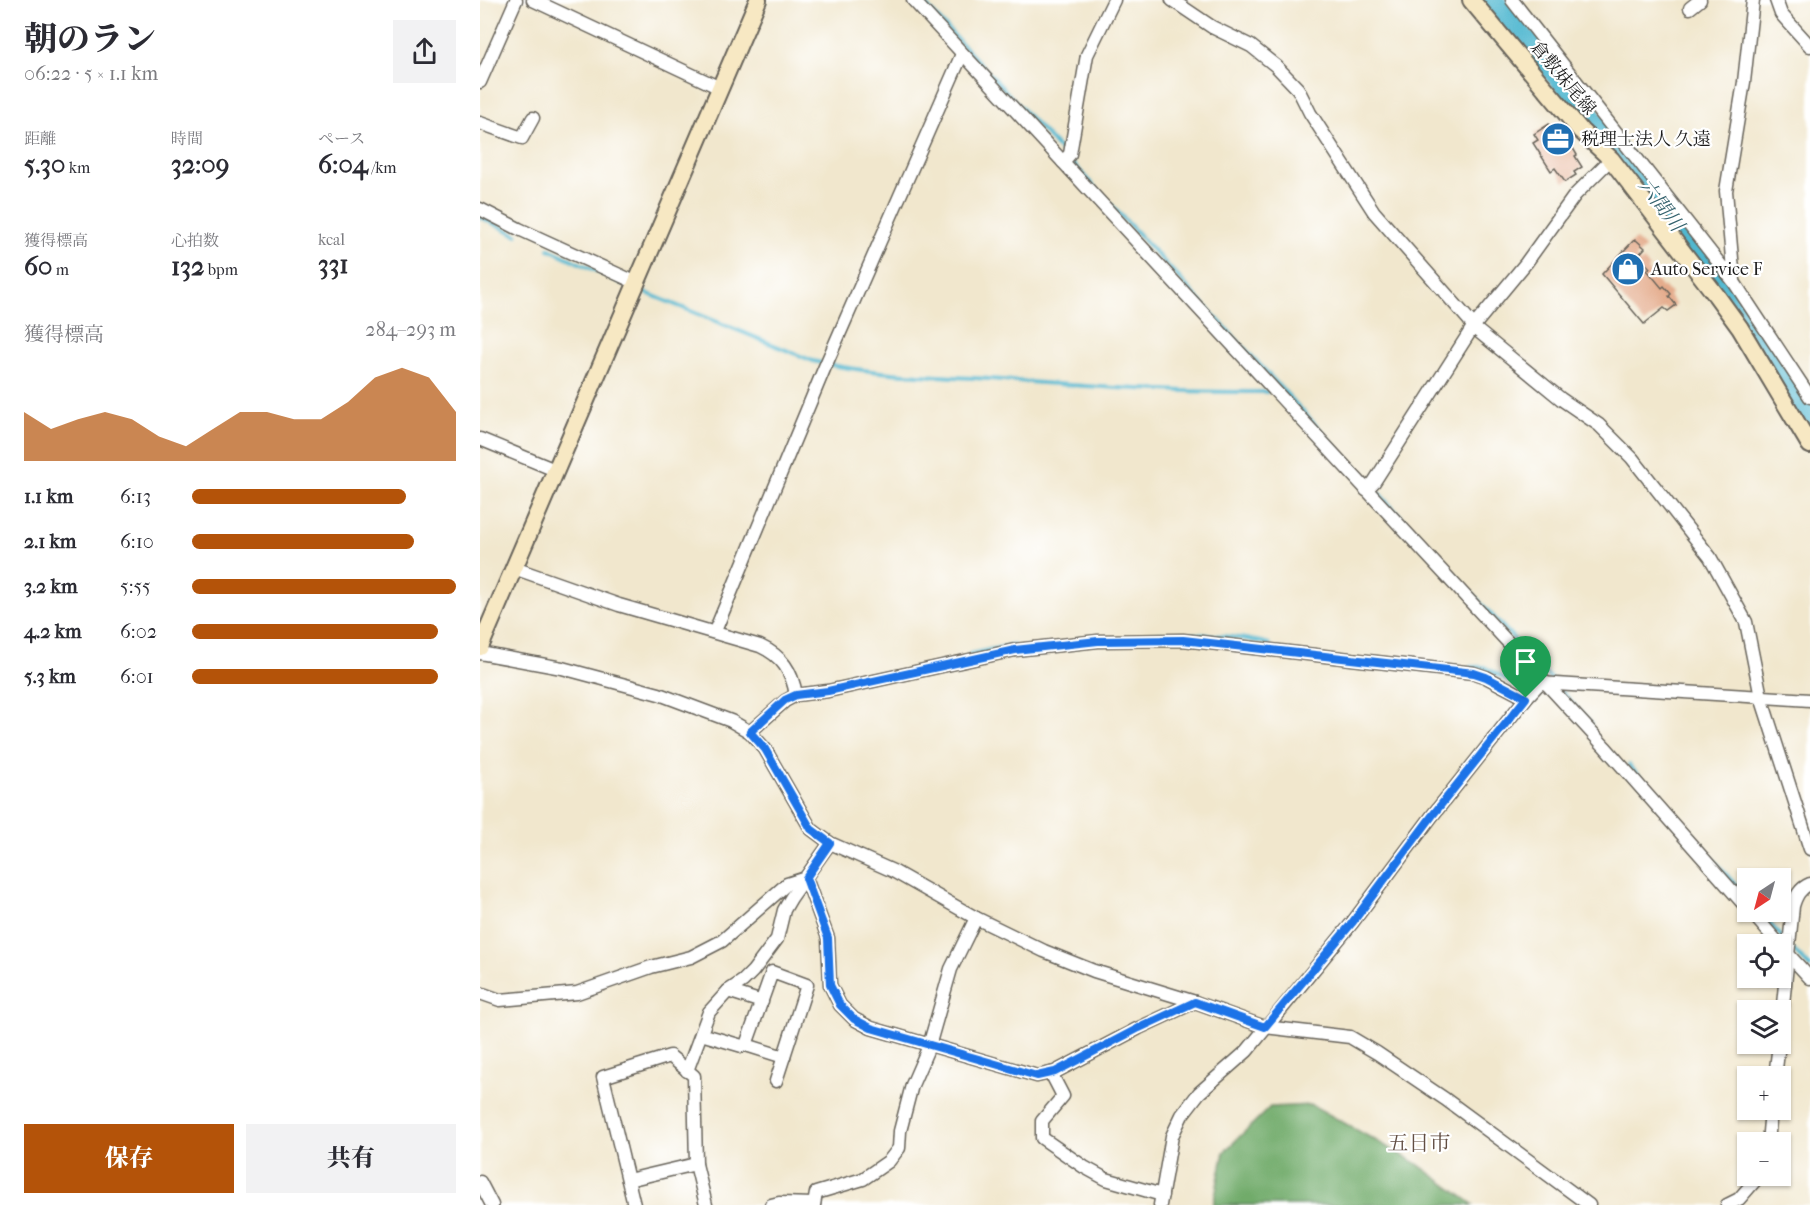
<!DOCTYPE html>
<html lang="ja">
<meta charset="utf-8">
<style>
:root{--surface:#fff;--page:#f2f2f3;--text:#2b2b33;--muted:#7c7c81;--accent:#b45309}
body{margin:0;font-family:"IM FELL French Canon","Noto Serif JP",serif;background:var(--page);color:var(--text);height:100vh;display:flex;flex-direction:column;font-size:22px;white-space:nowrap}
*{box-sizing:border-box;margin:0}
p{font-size:20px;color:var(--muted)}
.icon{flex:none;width:33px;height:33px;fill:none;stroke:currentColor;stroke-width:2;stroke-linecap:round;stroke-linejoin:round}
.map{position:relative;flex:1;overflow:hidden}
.side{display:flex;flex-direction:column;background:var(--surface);width:480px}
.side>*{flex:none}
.needle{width:39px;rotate:216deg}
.buttons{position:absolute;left:1257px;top:868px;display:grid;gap:12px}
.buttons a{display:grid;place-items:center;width:54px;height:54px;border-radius:0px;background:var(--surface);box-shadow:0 2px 4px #0004;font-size:30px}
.pin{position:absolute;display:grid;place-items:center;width:51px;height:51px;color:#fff;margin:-62px -26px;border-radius:50% 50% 50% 0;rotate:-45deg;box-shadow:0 0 6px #0007}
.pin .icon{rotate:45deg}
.round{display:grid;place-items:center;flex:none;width:63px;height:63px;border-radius:0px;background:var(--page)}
.headline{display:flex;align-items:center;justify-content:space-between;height:102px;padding:0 24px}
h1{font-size:33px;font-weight:800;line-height:45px}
.figures{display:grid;grid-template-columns:repeat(3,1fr);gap:9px;height:102px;padding:6px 24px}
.figures div{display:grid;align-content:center}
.figures b{font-size:26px;font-weight:800}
.figures small{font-size:16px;font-weight:400}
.figures p{font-size:16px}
.chart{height:168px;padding:12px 24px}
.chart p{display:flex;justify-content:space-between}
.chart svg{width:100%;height:108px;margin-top:6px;fill:var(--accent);opacity:.7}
.cta{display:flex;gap:12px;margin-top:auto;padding:12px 24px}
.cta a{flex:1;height:69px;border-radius:0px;background:var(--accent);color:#fff;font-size:24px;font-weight:800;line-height:69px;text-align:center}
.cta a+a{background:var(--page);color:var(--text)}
ul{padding:0 24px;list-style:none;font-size:20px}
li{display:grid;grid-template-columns:96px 72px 1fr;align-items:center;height:45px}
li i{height:15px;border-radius:8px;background:var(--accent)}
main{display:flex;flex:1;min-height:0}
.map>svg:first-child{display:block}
.forest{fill:#71ab6a;stroke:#466443;stroke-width:1.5}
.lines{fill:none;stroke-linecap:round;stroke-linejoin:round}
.stream{stroke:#51b8d0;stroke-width:4}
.river{stroke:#51b8d0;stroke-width:22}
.building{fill:#e4ab8b}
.street-casing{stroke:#67635a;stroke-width:15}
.secondary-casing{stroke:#67635a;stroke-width:20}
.street{stroke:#fff;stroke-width:12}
.secondary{stroke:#f7e8c3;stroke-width:16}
.route-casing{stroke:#fff;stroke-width:12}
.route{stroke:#1a73e8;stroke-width:8}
.labels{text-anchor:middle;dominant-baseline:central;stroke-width:4.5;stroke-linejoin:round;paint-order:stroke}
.street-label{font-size:18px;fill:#1c1c1c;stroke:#fff}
.poi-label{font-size:18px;fill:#1c1c1c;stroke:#fff;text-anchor:start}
.water-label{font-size:20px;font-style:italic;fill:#34626d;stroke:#fff}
.quarter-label{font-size:21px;fill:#624e43;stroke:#fff}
</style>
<main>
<section class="side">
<div class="headline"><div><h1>朝のラン</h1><p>06:22 · 5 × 1.1 km</p></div><a class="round"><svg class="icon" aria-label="share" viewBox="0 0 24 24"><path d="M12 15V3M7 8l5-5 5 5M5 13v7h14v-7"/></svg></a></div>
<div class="figures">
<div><p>距離</p><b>5.30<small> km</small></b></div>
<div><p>時間</p><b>32:09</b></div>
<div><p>ペース</p><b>6:04<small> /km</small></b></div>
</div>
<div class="figures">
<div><p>獲得標高</p><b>60<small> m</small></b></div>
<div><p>心拍数</p><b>132<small> bpm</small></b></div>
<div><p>kcal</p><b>331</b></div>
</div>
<div class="chart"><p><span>獲得標高</span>284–293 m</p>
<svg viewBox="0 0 160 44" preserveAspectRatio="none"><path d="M0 44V24L10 31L20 27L30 24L40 27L50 34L60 38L70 31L80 24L90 24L100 27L110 27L120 20L130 10L140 6L150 10L160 24V44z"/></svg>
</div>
<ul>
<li><b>1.1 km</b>6:13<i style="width:81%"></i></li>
<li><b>2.1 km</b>6:10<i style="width:84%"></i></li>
<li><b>3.2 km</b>5:55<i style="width:100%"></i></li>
<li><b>4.2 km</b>6:02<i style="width:93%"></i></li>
<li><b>5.3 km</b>6:01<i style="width:93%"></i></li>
</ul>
<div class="cta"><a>保存</a><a>共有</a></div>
</section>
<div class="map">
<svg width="1330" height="1205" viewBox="0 0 1330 1205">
<rect width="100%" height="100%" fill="#fff"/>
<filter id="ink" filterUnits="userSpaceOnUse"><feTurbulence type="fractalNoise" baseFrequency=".0167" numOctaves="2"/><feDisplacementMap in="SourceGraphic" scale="12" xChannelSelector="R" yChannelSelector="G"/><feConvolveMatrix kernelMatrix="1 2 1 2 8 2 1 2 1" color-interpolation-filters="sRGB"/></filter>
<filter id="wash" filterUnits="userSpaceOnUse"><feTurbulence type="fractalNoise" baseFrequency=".008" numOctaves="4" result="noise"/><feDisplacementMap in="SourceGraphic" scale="24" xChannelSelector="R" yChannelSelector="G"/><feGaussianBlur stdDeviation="1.35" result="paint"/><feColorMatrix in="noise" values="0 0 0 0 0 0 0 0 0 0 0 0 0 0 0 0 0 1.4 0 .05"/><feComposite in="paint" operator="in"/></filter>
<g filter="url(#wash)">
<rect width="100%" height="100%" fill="#f1e7cd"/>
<polygon class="forest" points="832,1105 936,1163 994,1205 733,1205 744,1152 790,1107"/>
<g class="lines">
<g class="stream">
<polyline points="441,0 1073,681"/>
<polyline points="0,217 37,235"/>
<polyline points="69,249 149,286"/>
<path d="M159,290L333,361C390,375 451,375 510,379C602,386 694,393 787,392"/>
<path d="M669,634C709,633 751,634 789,644"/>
<polyline points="490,654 533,645"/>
<polyline points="991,667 1004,667 1043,689 1051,681"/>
<polyline points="322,686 354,684"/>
<polyline points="1078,687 1111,724"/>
<polyline points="1149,765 1268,899"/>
<polyline points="1279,912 1302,937"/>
<polyline points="1314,951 1330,967"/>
</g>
<polyline class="river" points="1012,0 1100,103 1249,291 1330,424"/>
</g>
<g id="blocks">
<g class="building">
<polygon points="1069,124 1071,127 1075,124 1083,137 1085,135 1097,155 1095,156 1102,167 1094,172 1096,175 1085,182 1075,168 1071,171 1053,143 1058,140 1054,134"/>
<polygon points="1155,239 1165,248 1156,258 1160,263 1163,260 1170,268 1167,270 1182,288 1184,286 1191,294 1189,296 1196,305 1188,311 1184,308 1164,324 1122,274"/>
</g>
</g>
</g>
<g filter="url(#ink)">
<use href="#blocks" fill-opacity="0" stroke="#67635a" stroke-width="1.5"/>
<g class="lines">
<defs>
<g id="street">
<polyline points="53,0 240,88"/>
<polyline points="433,0 1125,747 1268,909"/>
<polyline points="692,0 732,27 771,46 796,66 818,89 830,113 894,212 989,320 993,327 1081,399 1119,425 1152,458 1230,557 1266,622 1281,697 1330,849"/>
<polyline points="1032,0 1254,282 1330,397"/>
<polyline points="1296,0 1301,14 1330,46"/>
<polyline points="1210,8 1220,0"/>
<polyline points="0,82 36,0"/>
<polyline points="0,123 42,138 53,118"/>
<polyline points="583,162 590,154 607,55 634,0"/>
<polyline points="0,209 39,229 157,283"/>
<polyline points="1254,281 1246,191 1264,82 1273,0"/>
<polyline points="0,439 75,470"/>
<polyline points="886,490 894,482 993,327 1046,263 1095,195 1131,159"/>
<path d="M34,568L139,605L280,646C302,656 312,671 316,695"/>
<polyline points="235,631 344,369 482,54"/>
<polyline points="0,653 82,668 179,694 251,721 270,732 285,749 331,829 350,843 413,871 496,918 564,951 614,971 715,1002 785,1027 870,1037 897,1053 965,1099 1109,1205"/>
<polyline points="270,732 305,701 316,695 348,691 535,650 618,641 703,640 994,673 1006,677 1046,698"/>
<polyline points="326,878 348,938 350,985 360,1005 374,1019 391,1028 557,1076 575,1072 659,1028 715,1002"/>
<polyline points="1271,912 1300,945"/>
<polyline points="1307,953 1330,978"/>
<polyline points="248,991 282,1002"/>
<polyline points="0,993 20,1000 97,993 171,967 211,957 242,941 307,884 326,878"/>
<polyline points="221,1034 262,1046 266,1045 304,1057"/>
<path d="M1300,1034L1313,906C1316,896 1320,888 1330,884"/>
<polyline points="266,1045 292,972 327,985 296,1081"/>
<polyline points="207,1071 229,1012 248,991 263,981 273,971 297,939 304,910 311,898 350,843"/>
<polyline points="571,1073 583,1096 562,1121 562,1138 604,1167 626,1179 682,1195"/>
<polyline points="1295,1077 1299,1044"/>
<polyline points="1288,1143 1291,1110"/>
<polyline points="148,1180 216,1164"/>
<polyline points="0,1182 12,1205"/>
<polyline points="154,1205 123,1077 190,1056 214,1076 216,1164 226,1205"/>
<polyline points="291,1205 299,1203 334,1204"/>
<polyline points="334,1205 336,1193 383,1179 409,1161 419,1148 420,1131 432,1085 449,1046 471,969 496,918"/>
<polyline points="680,1205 692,1136 702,1115 719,1093 767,1051 872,923 952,816 1046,698 1060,683 1330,700"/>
<polyline points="1247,1205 1259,1199 1279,1176"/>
</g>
<g id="secondary">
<polyline points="991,0 1101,131 1131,159 1236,295 1260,328 1330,445"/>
<polyline points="0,647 278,0"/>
</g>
</defs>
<use href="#street" class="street-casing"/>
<use href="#secondary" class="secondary-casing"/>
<use href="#street" class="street"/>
<use href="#secondary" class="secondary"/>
</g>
</g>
<g class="lines" filter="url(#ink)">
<defs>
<polygon id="route" points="703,640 994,673 1006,677 1046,698 952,816 872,923 785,1027 715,1002 659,1028 575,1072 557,1076 391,1028 374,1019 360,1005 350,985 348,938 326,878 350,843 331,829 285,749 270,732 305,700 316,695 348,691 535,650 618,641"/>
</defs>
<use href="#route" class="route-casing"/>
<use href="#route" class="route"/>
</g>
<defs>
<symbol id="office-disc" viewBox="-11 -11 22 22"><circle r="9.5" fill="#1f6fb2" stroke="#fff"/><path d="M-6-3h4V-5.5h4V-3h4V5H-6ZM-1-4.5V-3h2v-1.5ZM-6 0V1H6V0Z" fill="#fff"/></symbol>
<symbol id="shop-disc" viewBox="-11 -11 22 22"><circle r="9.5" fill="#1f6fb2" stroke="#fff"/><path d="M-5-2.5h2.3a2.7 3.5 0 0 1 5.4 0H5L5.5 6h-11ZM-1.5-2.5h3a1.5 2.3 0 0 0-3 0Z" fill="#fff"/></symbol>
</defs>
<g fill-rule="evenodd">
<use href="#office-disc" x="1059" y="120" width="38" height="38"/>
<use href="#shop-disc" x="1129" y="250" width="38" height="38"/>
</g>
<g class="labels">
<g class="street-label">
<text transform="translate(1083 78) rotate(50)">倉敷妹尾線</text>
</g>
<g class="poi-label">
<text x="1101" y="139">税理士法人 久遠</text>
<text x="1171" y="269">Auto Service F</text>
</g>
<g class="water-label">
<text transform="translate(1181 205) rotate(52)">六間川</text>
</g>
<g class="quarter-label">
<text x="939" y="1143">五日市</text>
</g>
</g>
</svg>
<div class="buttons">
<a><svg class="needle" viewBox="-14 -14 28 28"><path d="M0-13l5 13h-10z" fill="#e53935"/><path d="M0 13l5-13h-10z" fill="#7c7c81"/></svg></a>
<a><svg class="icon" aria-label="locate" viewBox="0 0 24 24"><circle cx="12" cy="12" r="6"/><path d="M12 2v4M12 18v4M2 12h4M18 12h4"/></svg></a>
<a><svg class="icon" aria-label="layers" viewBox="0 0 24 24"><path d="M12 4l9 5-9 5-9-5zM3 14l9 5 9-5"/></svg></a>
<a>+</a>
<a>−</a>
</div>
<div class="pin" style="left:1046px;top:698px;background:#1e9e55"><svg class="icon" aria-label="arrive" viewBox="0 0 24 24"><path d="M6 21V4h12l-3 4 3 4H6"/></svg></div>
</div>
</main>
